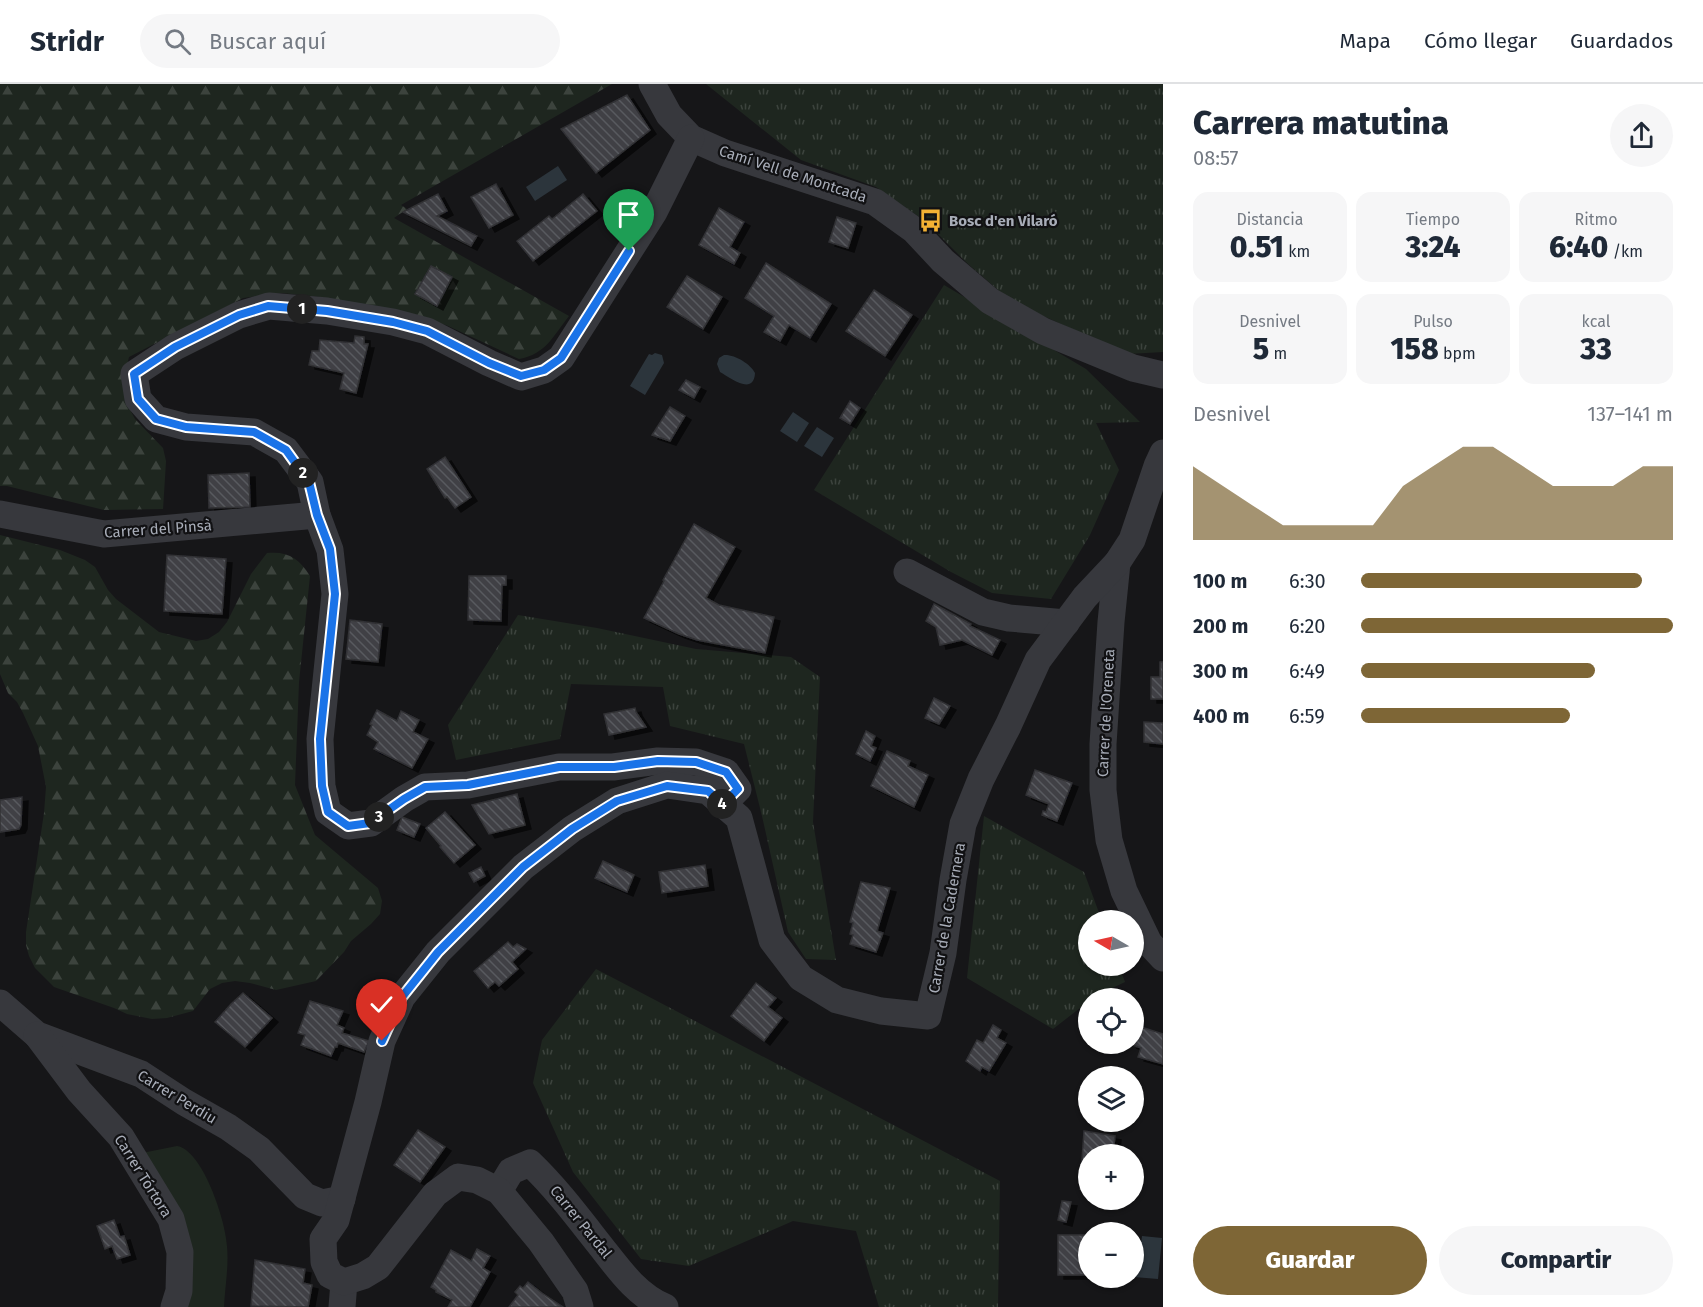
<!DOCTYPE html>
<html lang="es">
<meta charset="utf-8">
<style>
:root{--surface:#fff;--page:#f6f6f7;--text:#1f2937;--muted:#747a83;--line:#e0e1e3;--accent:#7e6636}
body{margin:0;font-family:"Fira Sans",sans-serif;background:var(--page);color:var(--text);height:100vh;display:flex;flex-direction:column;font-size:22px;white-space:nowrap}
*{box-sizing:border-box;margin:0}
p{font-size:20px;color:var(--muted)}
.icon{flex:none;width:33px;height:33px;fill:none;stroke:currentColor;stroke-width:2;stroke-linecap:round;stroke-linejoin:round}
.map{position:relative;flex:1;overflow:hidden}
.side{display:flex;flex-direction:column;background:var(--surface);width:540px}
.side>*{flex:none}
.needle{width:39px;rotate:279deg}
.fabs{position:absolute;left:1078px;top:826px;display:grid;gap:12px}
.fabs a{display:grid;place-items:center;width:66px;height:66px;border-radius:50%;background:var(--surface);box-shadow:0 2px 4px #0004;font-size:30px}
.pin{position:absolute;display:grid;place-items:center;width:51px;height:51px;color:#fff;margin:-62px -26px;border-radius:50% 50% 50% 0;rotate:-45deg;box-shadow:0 0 6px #0007}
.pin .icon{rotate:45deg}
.km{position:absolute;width:30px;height:30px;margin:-15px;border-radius:50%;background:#222;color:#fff;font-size:16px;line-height:30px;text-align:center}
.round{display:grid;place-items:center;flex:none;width:63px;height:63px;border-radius:32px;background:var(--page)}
.head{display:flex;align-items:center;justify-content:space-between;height:102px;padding:0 30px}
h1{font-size:33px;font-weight:800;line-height:45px}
.figures{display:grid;grid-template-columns:repeat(3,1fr);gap:9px;height:102px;padding:6px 30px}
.figures div{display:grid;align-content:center;border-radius:15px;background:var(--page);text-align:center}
.figures b{font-size:30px;font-weight:800}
.figures small{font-size:16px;font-weight:400}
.figures p{font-size:16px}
.chart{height:168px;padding:12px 30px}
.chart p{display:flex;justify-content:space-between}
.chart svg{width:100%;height:108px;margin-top:6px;fill:var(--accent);opacity:.7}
.primary-button{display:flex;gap:12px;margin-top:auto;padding:12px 30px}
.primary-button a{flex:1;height:69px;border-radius:36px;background:var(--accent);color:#fff;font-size:24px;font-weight:800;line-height:69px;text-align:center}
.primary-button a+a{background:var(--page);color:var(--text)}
ul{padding:0 30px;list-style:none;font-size:20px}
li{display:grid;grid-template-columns:96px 72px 1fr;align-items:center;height:45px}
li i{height:15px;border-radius:8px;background:var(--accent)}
header{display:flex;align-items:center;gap:36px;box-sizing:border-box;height:84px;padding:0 30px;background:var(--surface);border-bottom:2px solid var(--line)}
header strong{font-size:28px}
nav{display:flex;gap:33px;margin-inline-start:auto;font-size:21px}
.search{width:420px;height:54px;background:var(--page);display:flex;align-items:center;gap:15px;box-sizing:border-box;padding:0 21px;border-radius:33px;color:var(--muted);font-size:22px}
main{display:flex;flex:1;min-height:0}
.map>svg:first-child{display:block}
.grass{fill:url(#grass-tufts)}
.forest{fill:url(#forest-firs)}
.green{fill:#1e261f}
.water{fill:#2c353c}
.building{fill:url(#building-back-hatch);stroke:#303034;stroke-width:1.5;filter:url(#shadow)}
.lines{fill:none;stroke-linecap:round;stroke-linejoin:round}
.minor{stroke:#37383d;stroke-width:27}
.route-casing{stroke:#fff;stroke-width:12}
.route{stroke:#1a73e8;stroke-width:8}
.labels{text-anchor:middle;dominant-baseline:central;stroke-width:4.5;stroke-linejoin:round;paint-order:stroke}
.street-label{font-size:15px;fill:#a8adb8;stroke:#111113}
.poi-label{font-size:15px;font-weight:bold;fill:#a8adb8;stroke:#111113;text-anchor:start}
</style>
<header>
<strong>Stridr</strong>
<div class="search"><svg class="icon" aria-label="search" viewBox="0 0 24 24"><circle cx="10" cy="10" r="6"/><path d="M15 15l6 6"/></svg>Buscar aquí</div>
<nav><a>Mapa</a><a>Cómo llegar</a><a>Guardados</a></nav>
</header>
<main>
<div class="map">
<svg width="1163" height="1223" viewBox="0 0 1163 1223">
<defs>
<pattern id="grass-tufts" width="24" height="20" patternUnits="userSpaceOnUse" patternTransform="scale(1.5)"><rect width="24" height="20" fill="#1e261f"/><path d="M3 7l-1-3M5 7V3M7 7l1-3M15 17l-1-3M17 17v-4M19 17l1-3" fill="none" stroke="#3c433d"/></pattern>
<pattern id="forest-firs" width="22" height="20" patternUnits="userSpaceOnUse" patternTransform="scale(1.5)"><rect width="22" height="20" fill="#1e261f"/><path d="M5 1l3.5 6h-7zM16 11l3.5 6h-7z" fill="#3c433d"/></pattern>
<pattern id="building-back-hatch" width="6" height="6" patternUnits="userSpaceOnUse" patternTransform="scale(1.5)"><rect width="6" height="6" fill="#404145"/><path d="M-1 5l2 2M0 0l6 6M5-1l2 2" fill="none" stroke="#595a5e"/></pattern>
<filter id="shadow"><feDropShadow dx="6" dy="4" stdDeviation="0" flood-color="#0009"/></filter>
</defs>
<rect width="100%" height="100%" fill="#161618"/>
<g class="grass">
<polygon points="706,0 1163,0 1163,268 1128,270 1012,218 968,180 925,137 876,103 801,76"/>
<polygon points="944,201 1086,285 1140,338 1096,339 1119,386 1090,451 1051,515 992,509 951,488 814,406"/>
<polygon points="518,531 597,544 696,565 791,573 820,593 813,738 836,876 806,875 788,848 762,732 744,660 670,642 663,603 571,600 560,655 456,676 448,641"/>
<polygon points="984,732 1084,788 1102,837 1089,837 1089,882 1119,882 1125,898 1089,915 1089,917 1053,945 967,894"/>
<polygon points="596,885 1000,1097 998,1223 879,1223 856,1147 793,1137 689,1182 641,1175 573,1088 533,999 542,956"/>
</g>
<g class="forest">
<path d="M0,0H612L401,121L407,125L394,134L569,232C553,252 546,270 519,275L446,241L321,213L282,209L243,214L129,273L123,298L129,324L135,335L163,364L166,377L163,425L104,426L7,402H0Z"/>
<path d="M0,451L60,466L85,476L95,483L108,506L116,515L159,548L196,557L208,555L219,548L227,538L251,490L267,469C288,467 299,474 310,492L299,598L295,701L315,751L378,804L382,817L380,830L371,840L351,857L344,868L316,897L276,906L250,899L235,897L222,899L210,905L193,927L167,934L152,935L127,930L114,924L54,903L35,884L29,872L26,861V848L44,729L46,703L38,662L23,629L17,618L8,609L0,590Z"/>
</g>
<path class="green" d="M177,1062C203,1066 226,1138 227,1162C229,1182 225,1203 224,1223H188L142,1069Z"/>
<g class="water">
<polygon points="558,82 567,96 535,117 526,103"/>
<polygon points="655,269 662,271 664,279 645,311 630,302 649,270 652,271"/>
<path d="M724,271C734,270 751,280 755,289C754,312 730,294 720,288L717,280L719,274Z"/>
<polygon points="793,328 809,339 797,358 780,347"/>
<polygon points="817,343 834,354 822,373 804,362"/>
<polygon points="1142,1152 1162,1154 1158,1195 1134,1193 1134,1183 1138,1182"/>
</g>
<g class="building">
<polygon points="627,11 650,46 596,89 561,45"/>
<polygon points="496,100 513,131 489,144 471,113"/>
<polygon points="438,110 447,127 437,132 477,152 471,162 403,128"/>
<polygon points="583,110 597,127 533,177 517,157 549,132 552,135"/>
<polygon points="719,124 744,138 730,163 740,169 734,180 699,161"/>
<polygon points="837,133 856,139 848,164 829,158"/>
<polygon points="766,179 831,220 810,254 789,241 780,257 764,248 774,232 745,214"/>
<polygon points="431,182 452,193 437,222 415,210"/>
<polygon points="687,192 722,213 703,245 667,223"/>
<polygon points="874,206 912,231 885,272 846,247"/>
<polygon points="355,252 364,253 364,260 368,260 356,309 340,305 344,289 309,281 312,267 319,267 320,256 354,259"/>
<polygon points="686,296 700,303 694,314 679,306"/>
<polygon points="850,317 860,324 850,340 840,334"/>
<polygon points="670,323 685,332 670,357 652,351"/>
<polygon points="445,373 471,413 455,424 447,413 445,414 427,385"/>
<polygon points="249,389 250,423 209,424 208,391"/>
<polygon points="694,440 735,463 706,514 719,521 774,533 765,569 697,556 679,550 644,534 664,497 663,496"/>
<polygon points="167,471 226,475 222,530 164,527"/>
<polygon points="469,492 506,492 506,501 502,501 501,537 468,536"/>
<polygon points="934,520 971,540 970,542 1000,556 992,571 962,556 940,561 936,543 926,537"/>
<polygon points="350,536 382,540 378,578 346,575"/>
<polygon points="1160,578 1163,578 1163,615 1151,615 1151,593 1160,593"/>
<polygon points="934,614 950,622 939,640 925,634"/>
<polygon points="635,624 636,628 646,643 609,651 604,630"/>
<polygon points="377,626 397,637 401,627 419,636 413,648 428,655 412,684 374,665 378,658 367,651 372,641 370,640"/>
<polygon points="1144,638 1163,639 1163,660 1144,658"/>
<polygon points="866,647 875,652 871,662 876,664 870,677 856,670"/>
<polygon points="887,667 910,677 908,682 928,691 914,723 871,702"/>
<polygon points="1035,686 1072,699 1057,737 1042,731 1043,727 1046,728 1049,720 1026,711"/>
<polygon points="517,710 525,741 489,750 472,721"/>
<polygon points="22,713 21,741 19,745 0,748 0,716"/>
<polygon points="445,728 475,761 454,779 440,763 441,762 426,744"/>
<polygon points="402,733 420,740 414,753 397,746"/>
<polygon points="603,777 634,791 627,808 595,794"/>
<polygon points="705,781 708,802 662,809 659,788"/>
<polygon points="481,783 485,792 474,798 469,789"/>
<polygon points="861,798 890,804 877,847 883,849 876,868 850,860 853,851 850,850 853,839 850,838"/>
<polygon points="508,858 513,863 517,860 526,865 512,878 518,885 499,902 495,898 488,904 474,887"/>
<polygon points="756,899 776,914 768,923 782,934 764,957 731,932"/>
<polygon points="243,909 272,934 245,963 215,938 231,920"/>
<polygon points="310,917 343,927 337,941 344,944 342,949 369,957 364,968 338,959 337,963 335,963 331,972 301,961 305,951 298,949"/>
<polygon points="993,941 1001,946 997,954 1006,959 989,987 982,983 980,987 966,977 977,956 983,959"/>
<polygon points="1135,941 1163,950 1163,980 1138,973 1141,964 1130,960 1134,960"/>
<polygon points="418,1046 445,1063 420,1098 394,1081"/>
<polygon points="1084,1047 1115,1052 1113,1071 1089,1071 1089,1106 1080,1105"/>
<polygon points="1062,1117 1071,1118 1066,1138 1058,1136"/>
<polygon points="114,1136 120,1153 124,1152 130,1171 117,1175 112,1162 105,1165 97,1142"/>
<rect x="1058" y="1151" width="31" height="40"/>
<polygon points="477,1165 490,1172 483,1184 490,1188 470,1223 448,1223 452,1216 436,1208 436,1206 431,1203 451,1166 471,1177"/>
<polygon points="255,1176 305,1185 303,1199 312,1201 308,1223 251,1222"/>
<polygon points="528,1198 542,1209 563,1223 509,1223 518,1211 515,1208 520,1202 523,1204"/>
</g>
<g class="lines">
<g class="minor">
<polyline points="652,0 669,31 691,54 725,69 875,118 914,146 943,177 990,217 1043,247 1133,284 1163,291"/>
<polyline points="691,54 654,128 561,274 544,286 521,293 489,279 427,247 393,238 327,227 269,222 239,231 175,263 134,290 138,315 156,335 186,343 254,348 286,366 310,398 317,431 330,466 335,510 320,655 322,702 328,728 348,742 371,739 404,715 425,703 468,701 559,683 613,683 658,677 696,678 726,688 738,705 723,720"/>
<polyline points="0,430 104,450 317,431"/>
<polyline points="1117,479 1111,538 1103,660 1103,706 1109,756 1124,807 1149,859 1163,874"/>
<polyline points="907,488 983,528 1009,534 1066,539"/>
<polyline points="0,919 37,951 141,990 184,1018 228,1043 259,1065 305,1112 322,1119 342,1115"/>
<polyline points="37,951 79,1007 121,1053 171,1135 180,1168 179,1207 174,1223"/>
<path d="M499,1107L511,1087L530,1079C556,1104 577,1132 599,1160C618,1184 636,1211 665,1223"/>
<polyline points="342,1223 344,1198"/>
<polyline points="580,1223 575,1207 541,1158 499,1107 477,1096 458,1093 435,1110 378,1183 363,1192 344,1198 330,1191 324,1178 323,1155 336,1136 368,1018 382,957 402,913 438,868 523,783 572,745 617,717 667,701 708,707 739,734 772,856 801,894 837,916 881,927 928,932 943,869 953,796 963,740 981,695 1008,642 1038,576 1085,513 1117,479 1132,456 1157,382 1163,369"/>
</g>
</g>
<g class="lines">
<defs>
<polyline id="route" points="382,957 402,913 438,868 523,783 572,745 617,717 667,702 708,707 723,720 738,705 726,688 696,678 658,677 614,683 559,683 468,701 425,703 404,715 370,739 348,742 328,728 322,702 320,655 335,510 330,465 317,431 309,398 286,366 254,348 186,343 156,335 138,315 134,290 175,263 239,231 268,222 327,227 393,238 427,247 489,279 521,292 544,286 561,274 629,167"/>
</defs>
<use href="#route" class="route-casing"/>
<use href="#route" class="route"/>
</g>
<defs>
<symbol id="bus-bare" viewBox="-9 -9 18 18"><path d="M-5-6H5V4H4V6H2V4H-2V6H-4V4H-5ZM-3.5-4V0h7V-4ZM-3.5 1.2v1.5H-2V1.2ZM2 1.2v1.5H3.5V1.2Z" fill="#f2b134" stroke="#111113" stroke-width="2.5" paint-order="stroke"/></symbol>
</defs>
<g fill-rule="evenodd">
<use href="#bus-bare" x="914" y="120" width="33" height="33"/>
</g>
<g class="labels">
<g class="street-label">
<text transform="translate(793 90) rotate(18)">Camí Vell de Montcada</text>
<text transform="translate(158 445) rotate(-4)">Carrer del Pinsà</text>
<text transform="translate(1106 629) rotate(-87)">Carrer de l'Oreneta</text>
<text transform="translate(947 834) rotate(-80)">Carrer de la Cadernera</text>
<text transform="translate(177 1013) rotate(31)">Carrer Perdiu</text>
<text transform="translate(143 1092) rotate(58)">Carrer Tórtora</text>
<text transform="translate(581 1138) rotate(51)">Carrer Pardal</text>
</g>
<g class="poi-label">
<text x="949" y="137">Bosc d'en Vilaró</text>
</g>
</g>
</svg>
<div class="fabs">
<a><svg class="needle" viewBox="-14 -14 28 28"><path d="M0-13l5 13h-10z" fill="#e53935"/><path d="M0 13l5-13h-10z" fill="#747a83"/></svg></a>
<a><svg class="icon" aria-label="locate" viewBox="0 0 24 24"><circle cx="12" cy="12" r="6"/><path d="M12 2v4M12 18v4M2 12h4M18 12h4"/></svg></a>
<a><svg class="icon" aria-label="layers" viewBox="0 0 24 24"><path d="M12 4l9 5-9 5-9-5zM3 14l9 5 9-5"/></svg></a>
<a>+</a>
<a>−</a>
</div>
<div class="pin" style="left:629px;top:167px;background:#1e9e55"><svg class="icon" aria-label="arrive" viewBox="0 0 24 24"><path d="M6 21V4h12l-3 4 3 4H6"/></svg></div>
<div class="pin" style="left:382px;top:957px;background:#d93025"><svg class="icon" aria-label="check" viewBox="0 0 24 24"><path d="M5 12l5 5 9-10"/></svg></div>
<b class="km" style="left:302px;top:225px">1</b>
<b class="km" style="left:303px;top:389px">2</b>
<b class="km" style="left:379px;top:733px">3</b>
<b class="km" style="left:722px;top:720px">4</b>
</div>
<section class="side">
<div class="head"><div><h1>Carrera matutina</h1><p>08:57</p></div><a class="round"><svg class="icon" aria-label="share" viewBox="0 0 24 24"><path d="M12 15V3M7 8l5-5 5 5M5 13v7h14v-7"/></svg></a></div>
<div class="figures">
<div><p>Distancia</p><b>0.51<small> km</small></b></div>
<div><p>Tiempo</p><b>3:24</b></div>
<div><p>Ritmo</p><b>6:40<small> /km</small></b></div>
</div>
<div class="figures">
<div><p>Desnivel</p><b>5<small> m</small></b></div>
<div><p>Pulso</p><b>158<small> bpm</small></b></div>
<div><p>kcal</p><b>33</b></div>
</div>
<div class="chart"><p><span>Desnivel</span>137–141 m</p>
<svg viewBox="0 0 160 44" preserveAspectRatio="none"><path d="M0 44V14L10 22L20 30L30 38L40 38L50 38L60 38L70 22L80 14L90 6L100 6L110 14L120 22L130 22L140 22L150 14L160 14V44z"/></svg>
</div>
<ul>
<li><b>100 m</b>6:30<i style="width:90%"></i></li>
<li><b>200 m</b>6:20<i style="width:100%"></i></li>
<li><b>300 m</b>6:49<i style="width:75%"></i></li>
<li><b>400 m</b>6:59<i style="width:67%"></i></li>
</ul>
<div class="primary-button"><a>Guardar</a><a>Compartir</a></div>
</section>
</main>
